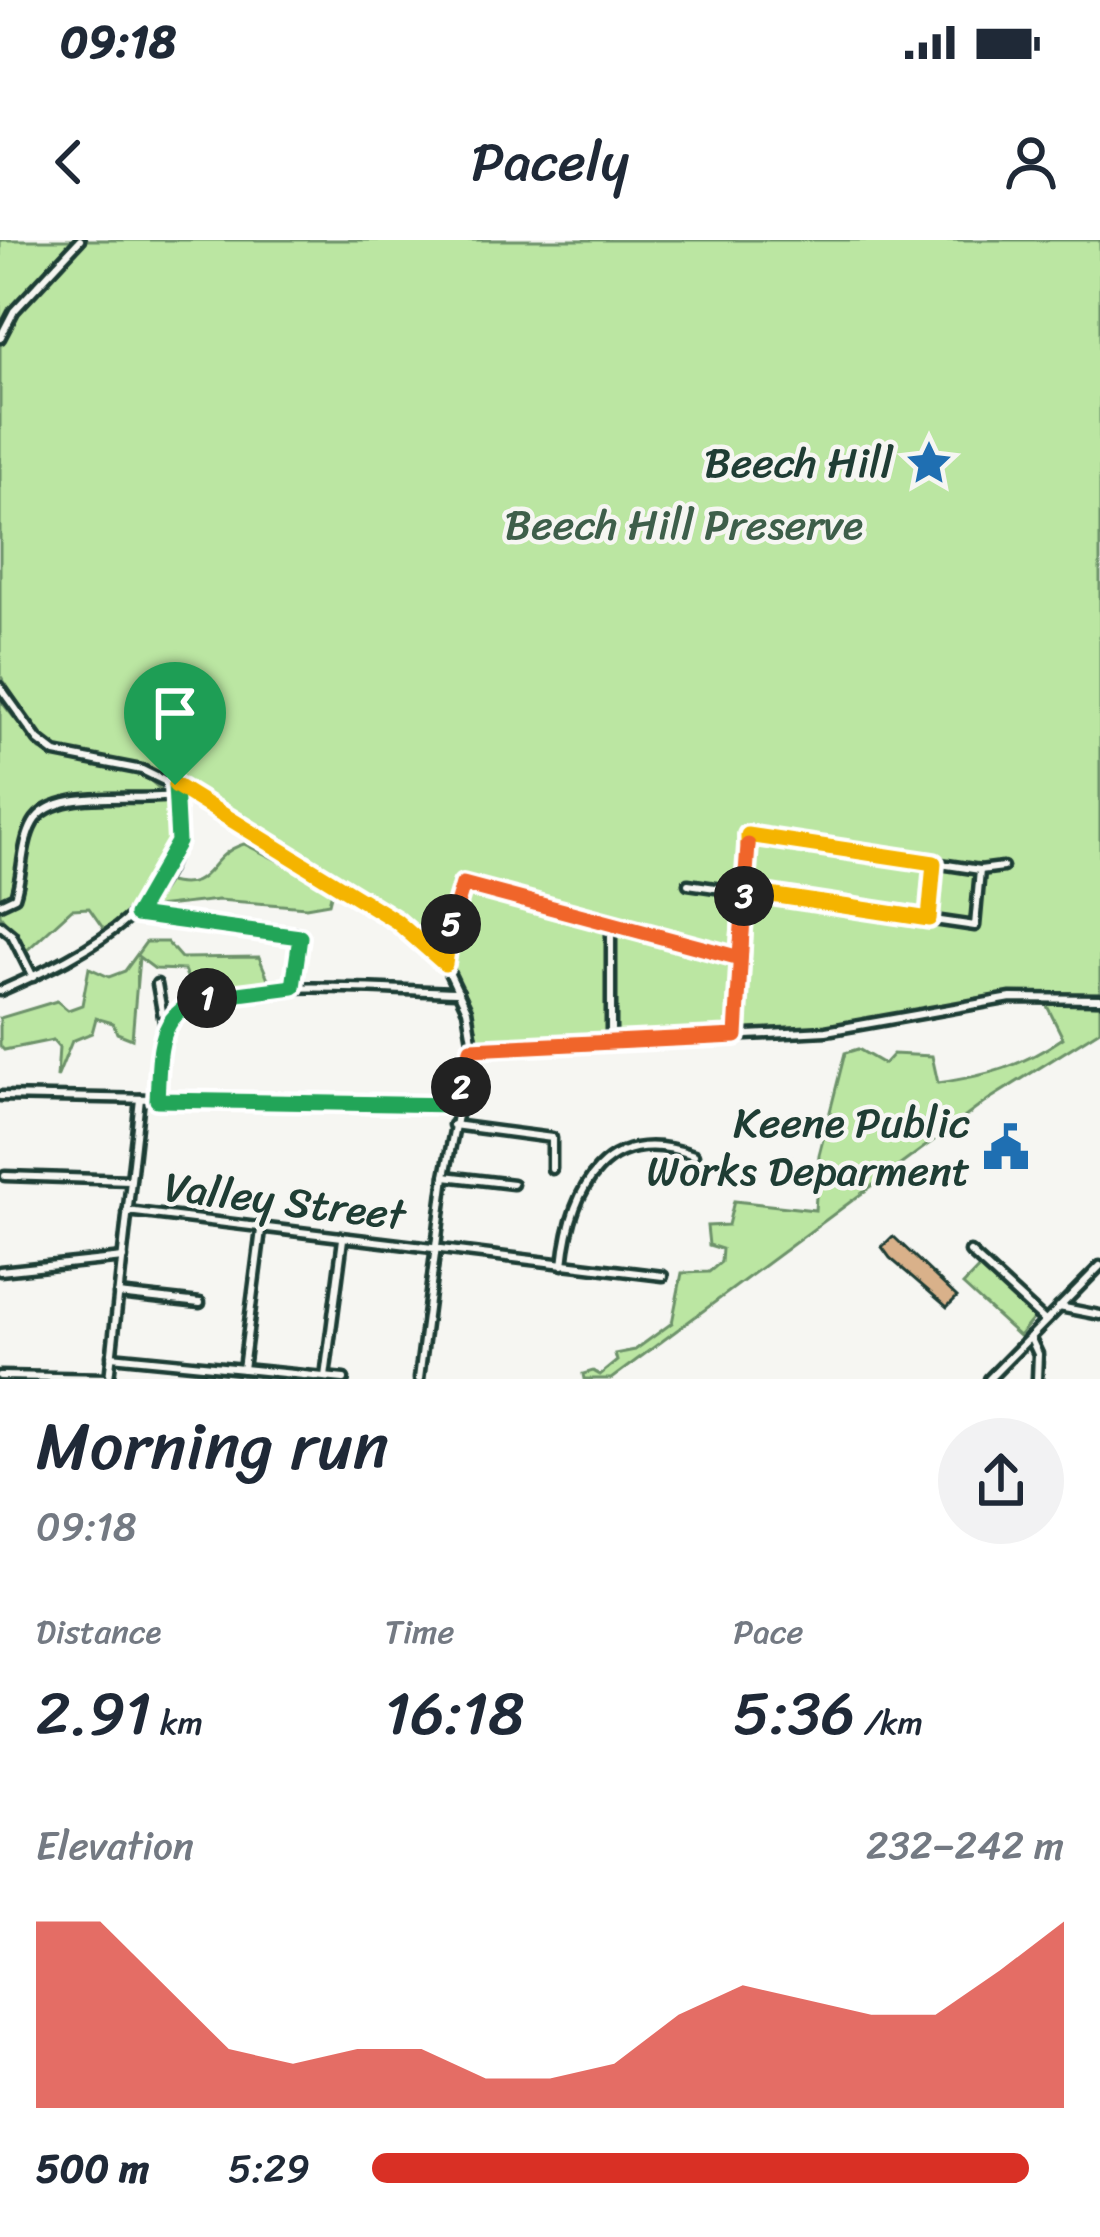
<!DOCTYPE html>
<meta charset="utf-8">
<style>
:root{--surface:#fff;--page:#f2f2f3;--text:#1f2937;--muted:#747a83;--accent:#d93025}
body{margin:0;font-family:Sriracha,sans-serif;background:var(--page);color:var(--text);height:100vh;display:flex;flex-direction:column;font-size:45px;white-space:nowrap}
*{box-sizing:border-box;margin:0}
p{font-size:39px;color:var(--muted)}
.icon{flex:none;width:66px;height:66px;fill:none;stroke:currentColor;stroke-width:2;stroke-linecap:round;stroke-linejoin:round}
.map{position:relative;height:1139px;overflow:hidden}
.panel{display:flex;flex-direction:column;background:var(--surface);flex:1}
.panel>*{flex:none}
.pin{position:absolute;display:grid;place-items:center;width:102px;height:102px;color:#fff;margin:-123px -51px;border-radius:50% 50% 50% 0;rotate:-45deg;box-shadow:0 0 12px #0007}
.pin .icon{rotate:45deg}
.km{position:absolute;width:60px;height:60px;margin:-30px;border-radius:50%;background:#222;color:#fff;font-size:33px;line-height:60px;text-align:center}
.round{display:grid;place-items:center;flex:none;width:126px;height:126px;border-radius:63px;background:var(--page)}
.head{display:flex;align-items:center;justify-content:space-between;height:204px;padding:0 36px}
h1{font-size:66px;font-weight:600;line-height:90px}
.figures{display:grid;grid-template-columns:repeat(3,1fr);gap:18px;height:204px;padding:12px 36px}
.figures div{display:grid;align-content:center}
.figures b{font-size:60px;font-weight:600}
.figures small{font-size:33px;font-weight:400}
.figures p{font-size:33px}
.chart{height:336px;padding:24px 36px}
.chart p{display:flex;justify-content:space-between}
.chart svg{width:100%;height:216px;margin-top:12px;fill:var(--accent);opacity:.7}
ul{padding:0 36px;list-style:none;font-size:39px}
li{display:grid;grid-template-columns:192px 144px 1fr;align-items:center;height:90px}
li i{height:30px;border-radius:15px;background:var(--accent)}
.status{display:flex;justify-content:space-between;align-items:center;height:84px;padding:0 60px;background:var(--surface);direction:ltr}
.status svg{height:33px;fill:currentColor}
header{display:flex;justify-content:space-between;align-items:center;height:156px;padding:0 36px;background:var(--surface);font-size:54px;font-weight:600}
.map>svg:first-child{display:block}
.green{fill:#bbe6a2;stroke:#6d926b;stroke-width:3}
.building{fill:#d9b18a;stroke:#1f3d34;stroke-width:3}
.lines{fill:none;stroke-linecap:round;stroke-linejoin:round}
.minor-casing{stroke:#1f3d34;stroke-width:15}
.minor{stroke:#f6f6f2;stroke-width:6}
.split-1-casing{stroke:#fff;stroke-width:24}
.split-2-casing{stroke:#fff;stroke-width:24}
.split-3-casing{stroke:#fff;stroke-width:24}
.split-4-casing{stroke:#fff;stroke-width:24}
.split-5-casing{stroke:#fff;stroke-width:24}
.split-6-casing{stroke:#fff;stroke-width:24}
.split-1{stroke:#22a559;stroke-width:15}
.split-2{stroke:#22a559;stroke-width:15}
.split-3{stroke:#f0652b;stroke-width:15}
.split-4{stroke:#f5b400;stroke-width:15}
.split-5{stroke:#f0652b;stroke-width:15}
.split-6{stroke:#f5b400;stroke-width:15}
.labels{text-anchor:middle;dominant-baseline:central;stroke-width:9;stroke-linejoin:round;paint-order:stroke}
.poi-label{font-size:42px;fill:#1f3d34;stroke:#f6f6f2;text-anchor:end}
.park-label{font-size:42px;fill:#3e5f4a;stroke:#f6f6f2}
.street-label{font-size:42px;fill:#1f3d34;stroke:#f6f6f2}
</style>
<div class="status"><b>09:18</b><svg viewBox="0 0 49 12"><path d="M0 12V9h3v3zM5 12V6h3v6zM10 12V3h3v9zM15 12V0h3v12zM26 1h20v11H26zM47 4h2v5h-2z"/></svg></div>
<header><svg class="icon" aria-label="back" viewBox="0 0 24 24"><path d="M15 5l-7 7 7 7"/></svg>Pacely<svg class="icon" aria-label="person" viewBox="0 0 24 24"><circle cx="12" cy="8" r="4"/><path d="M4 21q1-7 8-7t8 7"/></svg></header>
<div class="map">
<svg width="1100" height="1139" viewBox="0 0 1100 1139">
<rect width="100%" height="100%" fill="#f6f6f2"/>
<filter id="ink" filterUnits="userSpaceOnUse"><feTurbulence type="fractalNoise" baseFrequency=".00833" numOctaves="2"/><feDisplacementMap in="SourceGraphic" scale="24" xChannelSelector="R" yChannelSelector="G"/><feConvolveMatrix kernelMatrix="1 2 1 2 8 2 1 2 1" color-interpolation-filters="sRGB"/></filter>
<g filter="url(#ink)">
<g class="green">
<polygon points="0,0 76,0 8,72 0,88"/>
<path d="M84,0H1100V755L986,758L837,787L486,806L476,801C474,759 451,720 419,693L157,533L56,509L40,497L0,435V105L9,83Z"/>
<path d="M0,460L40,510L145,536L171,559C187,612 145,663 105,691L89,668L72,669L26,711L0,675Z"/>
<path d="M244,604L322,642L332,651L329,663L306,667L218,660L147,668L165,641C214,655 204,616 244,604Z"/>
<polygon points="146,702 167,702 181,718 259,717 269,741 195,755 184,730 155,729 139,717 132,799 117,793 113,783 96,778 92,793 72,801 57,838 59,807 53,800 4,810 0,806 0,778 57,761 68,770 82,765 89,728 109,737 125,731"/>
<path d="M1045,762L1100,765V790L988,860L611,1139H584L583,1134L593,1131L600,1135L617,1121L615,1114L635,1110L672,1083L682,1033L709,1032L721,1022L722,1009L709,1005L707,986L728,985L734,961L815,970L819,915L845,813L858,809L884,824L893,814L932,816L938,843C989,835 1021,827 1063,798Z"/>
<polygon points="980,1027 1034,1078 1019,1096 963,1045"/>
</g>
<polygon class="building" points="893,996 957,1057 947,1067 890,1018 882,1007"/>
<g class="lines">
<defs>
<g id="minor">
<polyline points="0,98 14,71 80,0"/>
<polyline points="0,447 38,500 55,513 142,530 193,555 396,681 445,724 467,770 472,800 445,936 419,1139"/>
<polyline points="688,644 975,686 980,630"/>
<path d="M0,664L15,657C23,634 21,604 33,583C54,545 140,564 177,555"/>
<polyline points="136,675 296,694 300,702 293,747"/>
<polyline points="929,679 934,623"/>
<polyline points="0,685 12,695 33,737"/>
<polyline points="445,724 462,644 740,718"/>
<polyline points="157,744 165,788"/>
<path d="M0,751C85,714 204,658 175,545"/>
<polyline points="736,796 748,595 980,630 1003,627"/>
<polyline points="611,804 611,685"/>
<polyline points="471,809 826,791 1011,758 1100,759"/>
<polyline points="0,856 457,865"/>
<path d="M157,859C159,834 155,800 170,778C203,731 402,752 459,752"/>
<polyline points="453,885 552,898 552,929"/>
<polyline points="5,936 130,940"/>
<polyline points="445,936 513,944"/>
<polyline points="127,971 663,1036"/>
<polyline points="970,1012 1045,1081"/>
<path d="M563,1025C571,947 606,883 694,915"/>
<polyline points="0,1031 123,1018"/>
<polyline points="118,1054 200,1063"/>
<polyline points="1059,1067 1100,1075"/>
<polyline points="1030,1097 1038,1114 1037,1139"/>
<polyline points="111,1116 344,1139"/>
<polyline points="243,1129 261,990"/>
<polyline points="0,1136 109,1138"/>
<polyline points="325,1137 343,999"/>
<polyline points="109,1139 140,859"/>
<polyline points="989,1139 1100,1026"/>
</g>
</defs>
<use href="#minor" class="minor-casing"/>
<use href="#minor" class="minor"/>
</g>
</g>
<g class="lines" filter="url(#ink)">
<defs>
<polyline id="split-1" points="175,545 178,602 136,675 300,697 293,747 207,758"/>
<path id="split-2" d="M207,758C155,771 160,814 157,860L457,865L461,847"/>
<polyline id="split-3" points="461,847 471,809 736,796 744,656"/>
<polyline id="split-4" points="744,656 744,651 929,679 934,623 748,595 748,605"/>
<polyline id="split-5" points="451,684 463,644 740,718 748,605"/>
<polyline id="split-6" points="175,545 396,681 445,724 451,684"/>
</defs>
<use href="#split-1" class="split-1-casing"/>
<use href="#split-2" class="split-2-casing"/>
<use href="#split-3" class="split-3-casing"/>
<use href="#split-4" class="split-4-casing"/>
<use href="#split-5" class="split-5-casing"/>
<use href="#split-6" class="split-6-casing"/>
<use href="#split-1" class="split-1"/>
<use href="#split-2" class="split-2"/>
<use href="#split-3" class="split-3"/>
<use href="#split-4" class="split-4"/>
<use href="#split-5" class="split-5"/>
<use href="#split-6" class="split-6"/>
</g>
<defs>
<symbol id="sight-bare" viewBox="-9 -9 18 18"><path d="M0-6L1.8-2.2L6-1.7L2.9 1.2L3.7 5.4L0 3.3L-3.7 5.4L-2.9 1.2L-6-1.7L-1.8-2.2Z" fill="#1f6fb2" stroke="#f6f6f2" stroke-width="2.5" paint-order="stroke"/></symbol>
<symbol id="civic-bare" viewBox="-9 -9 18 18"><path d="M-.6-6.5H3V-4.5H.6V-3L4-1V1h2V6H-6V1h2V-1L-.6-3ZM-1.2 2.5V6h2.4V2.5Z" fill="#1f6fb2" stroke="#f6f6f2" stroke-width="2.5" paint-order="stroke"/></symbol>
</defs>
<g fill-rule="evenodd">
<use href="#sight-bare" x="896" y="190" width="66" height="66"/>
<use href="#civic-bare" x="973" y="874" width="66" height="66"/>
</g>
<g class="labels">
<g class="poi-label">
<text x="893" y="223">Beech Hill</text>
<text x="970" y="883">Keene Public<tspan x="970" dy="48">Works Deparment</tspan></text>
</g>
<g class="park-label">
<text x="684" y="285">Beech Hill Preserve</text>
</g>
<g class="street-label">
<text transform="translate(285 961) rotate(7)">Valley Street</text>
</g>
</g>
</svg>
<div class="pin" style="left:175px;top:545px;background:#1e9e55"><svg class="icon" aria-label="arrive" viewBox="0 0 24 24"><path d="M6 21V4h12l-3 4 3 4H6"/></svg></div>
<b class="km" style="left:207px;top:758px">1</b>
<b class="km" style="left:461px;top:847px">2</b>
<b class="km" style="left:744px;top:656px">3</b>
<b class="km" style="left:451px;top:684px">5</b>
</div>
<section class="panel">
<div class="head"><div><h1>Morning run</h1><p>09:18</p></div><a class="round"><svg class="icon" aria-label="share" viewBox="0 0 24 24"><path d="M12 15V3M7 8l5-5 5 5M5 13v7h14v-7"/></svg></a></div>
<div class="figures">
<div><p>Distance</p><b>2.91<small> km</small></b></div>
<div><p>Time</p><b>16:18</b></div>
<div><p>Pace</p><b>5:36<small> /km</small></b></div>
</div>
<div class="chart"><p><span>Elevation</span>232–242 m</p>
<svg viewBox="0 0 160 44" preserveAspectRatio="none"><path d="M0 44V6L10 6L20 19L30 32L40 35L50 32L60 32L70 38L80 38L90 35L100 25L110 19L120 22L130 25L140 25L150 16L160 6V44z"/></svg>
</div>
<ul>
<li><b>500 m</b>5:29<i style="width:95%"></i></li>
</ul>
</section>
